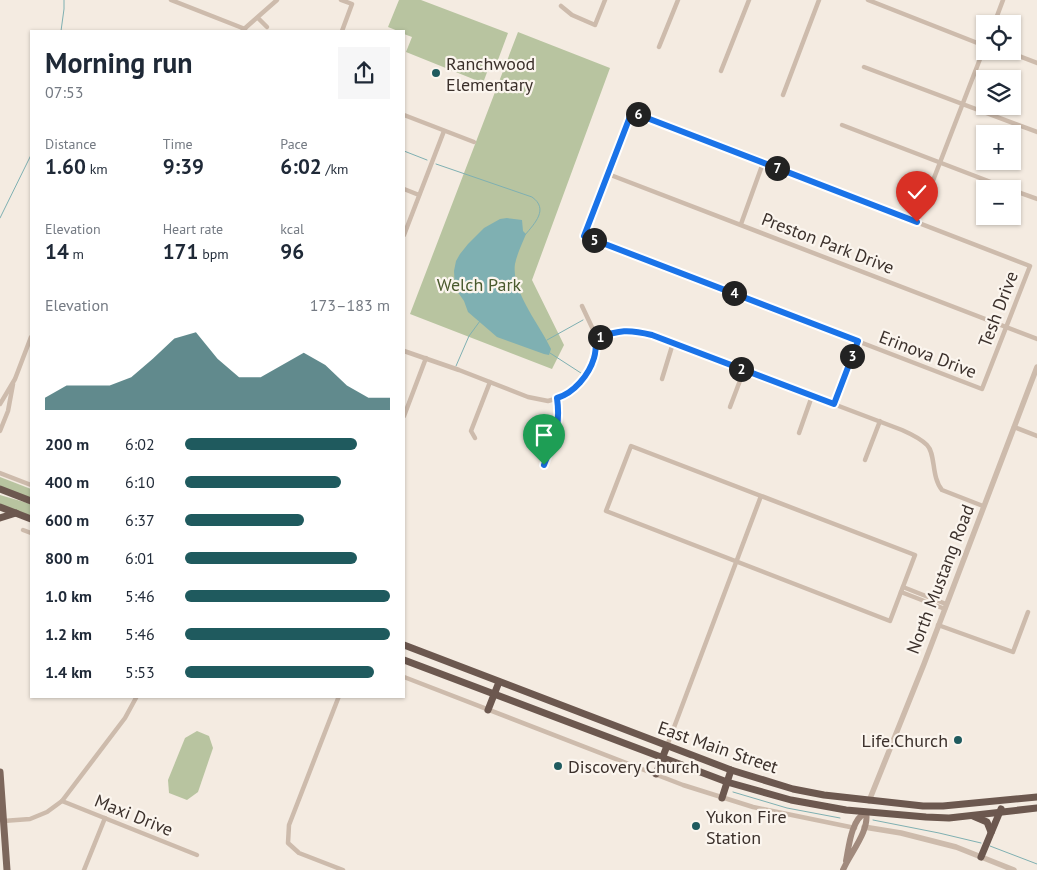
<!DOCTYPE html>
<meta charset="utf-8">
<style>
:root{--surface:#fff;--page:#f6f6f7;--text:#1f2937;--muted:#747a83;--accent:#1f5a5e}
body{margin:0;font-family:"PT Sans",sans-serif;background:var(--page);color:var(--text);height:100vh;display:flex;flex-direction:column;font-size:19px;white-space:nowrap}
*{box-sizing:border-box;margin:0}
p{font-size:16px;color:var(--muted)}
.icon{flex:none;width:28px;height:28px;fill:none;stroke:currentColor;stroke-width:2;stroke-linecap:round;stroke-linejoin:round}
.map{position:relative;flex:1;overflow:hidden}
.drawer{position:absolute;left:30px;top:30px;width:375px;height:668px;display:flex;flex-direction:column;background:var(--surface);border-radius:0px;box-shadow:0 1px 4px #0004}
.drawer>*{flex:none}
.buttons{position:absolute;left:976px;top:15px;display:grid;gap:10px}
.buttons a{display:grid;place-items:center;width:45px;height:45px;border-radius:0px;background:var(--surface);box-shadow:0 1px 4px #0004;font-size:25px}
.pin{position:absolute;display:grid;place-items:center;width:42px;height:42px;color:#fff;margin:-51px -21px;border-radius:50% 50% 50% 0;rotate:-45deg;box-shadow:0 0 5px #0007}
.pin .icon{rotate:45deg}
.km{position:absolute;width:25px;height:25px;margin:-12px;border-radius:50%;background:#222;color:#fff;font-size:14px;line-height:25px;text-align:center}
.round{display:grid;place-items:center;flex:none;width:52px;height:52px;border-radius:0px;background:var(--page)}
.headline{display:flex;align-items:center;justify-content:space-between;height:85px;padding:0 15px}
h1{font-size:28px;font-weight:700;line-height:38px}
.figures{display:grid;grid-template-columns:repeat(3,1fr);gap:8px;height:85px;padding:5px 15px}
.figures div{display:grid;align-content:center}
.figures b{font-size:21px;font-weight:700}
.figures small{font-size:14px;font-weight:400}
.figures p{font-size:14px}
.chart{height:140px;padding:10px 15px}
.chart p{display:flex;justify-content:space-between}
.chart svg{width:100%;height:90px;margin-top:5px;fill:var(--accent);opacity:.7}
ul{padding:0 15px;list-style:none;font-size:16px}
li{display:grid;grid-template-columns:80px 60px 1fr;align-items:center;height:38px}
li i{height:12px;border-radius:6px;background:var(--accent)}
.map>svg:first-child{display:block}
.green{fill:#b8c4a0}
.water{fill:#7fb0b2}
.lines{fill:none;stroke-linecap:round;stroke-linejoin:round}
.stream{stroke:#7fb0b2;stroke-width:1}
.minor{stroke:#cdbbac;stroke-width:4.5}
.tertiary{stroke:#cdbbac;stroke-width:5.5}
.secondary{stroke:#a18a7d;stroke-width:6}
.primary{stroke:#7d675c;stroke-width:7}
.trunk{stroke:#6c584f;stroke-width:7}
.route-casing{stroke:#fff;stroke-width:10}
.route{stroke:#1a73e8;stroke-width:6}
.poi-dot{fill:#1f5a5e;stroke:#fbf5ee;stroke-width:2}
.labels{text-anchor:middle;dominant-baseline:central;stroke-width:4.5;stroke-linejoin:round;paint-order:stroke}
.poi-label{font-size:18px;fill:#3b302b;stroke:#fbf5ee;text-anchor:start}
.street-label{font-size:18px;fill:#3b302b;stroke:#fbf5ee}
.park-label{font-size:18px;fill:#4a5a2e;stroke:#fbf5ee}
</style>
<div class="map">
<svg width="1037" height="870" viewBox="0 0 1037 870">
<rect width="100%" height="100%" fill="#f4ebe1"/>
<g class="green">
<polygon points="399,0 421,0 508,33 495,68 489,67 483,83 406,52 412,37 404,34 404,31 398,31 388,27"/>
<polygon points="518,32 610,68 532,280 564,345 552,369 410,314"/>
<polygon points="0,477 31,489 31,498 0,486"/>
<polygon points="0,495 31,504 31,516 0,504"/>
<polygon points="197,731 209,736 213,748 198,792 187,800 169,793 168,780 185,738"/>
</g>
<path class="water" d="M507,218L522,220L523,231L526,234C522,244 517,254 515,264C511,291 540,325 551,349L549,355L544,354L497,337L468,312L464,301L455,288L454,271L456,261L460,254L468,244L484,228L500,219Z"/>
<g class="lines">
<g class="stream">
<polyline points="61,31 64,9 64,0"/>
<polyline points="404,151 427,160"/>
<path d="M436,164L532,197C549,209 535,223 525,235"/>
<polyline points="0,218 31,155"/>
<polyline points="547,340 583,320"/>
<polyline points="550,353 584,375"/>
<polyline points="456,366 469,336 480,321"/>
<polyline points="733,792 787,808 840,818"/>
<polyline points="873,820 939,833 981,843"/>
<polyline points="990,846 1037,864"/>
</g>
<g class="minor">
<polyline points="171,0 245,29"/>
<polyline points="341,0 352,4 342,31"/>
<polyline points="868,0 985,46"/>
<polyline points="561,6 572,15 595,25 605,0"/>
<polyline points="258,18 267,27"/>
<polyline points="994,24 1003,0"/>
<polyline points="243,30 277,0"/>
<polyline points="659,47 678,0"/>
<polyline points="1006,51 1037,63"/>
<polyline points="864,67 1037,132"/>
<polyline points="721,71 749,0"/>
<polyline points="783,95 819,0"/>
<polygon points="634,113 1030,266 982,389 584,236 631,114"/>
<polyline points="404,115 474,142"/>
<polyline points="842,125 1009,189"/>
<polyline points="608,174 1037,339"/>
<polyline points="404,189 419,195"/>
<polyline points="1012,190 1037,199"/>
<polyline points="917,222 985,46"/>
<polyline points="741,224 763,163"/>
<polyline points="404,235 444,131"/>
<path d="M597,338C620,330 628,330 652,335L902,430C911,434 920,438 927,445C936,454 931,477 942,490L983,506"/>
<polyline points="404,351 459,370 528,397 548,401 562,397 574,388 585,378 595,357 597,338 582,306"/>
<polyline points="662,379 673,343"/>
<polyline points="0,404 15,379 31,337"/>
<polyline points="834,404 858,341"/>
<polyline points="730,407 744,370"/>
<polyline points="404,416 426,358"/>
<polyline points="1014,427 1037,436"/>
<polyline points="0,431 8,411 13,384"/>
<polyline points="799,433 812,396"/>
<polyline points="475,438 471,431 490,382"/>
<polygon points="631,446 915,555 890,621 606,511"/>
<polyline points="865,460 880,421"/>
<path d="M545,465C554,438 561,427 557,398"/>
<polyline points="0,473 31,485"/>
<polyline points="23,530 31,533"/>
<polyline points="903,587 946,604"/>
<polyline points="901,592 945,609"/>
<polyline points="938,625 1013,652 1028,612"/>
<polyline points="404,677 683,785 753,807 855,828"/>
<polyline points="339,696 289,825 288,843 299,853 343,870"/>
<polyline points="667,746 761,496"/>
<polyline points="62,801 197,855"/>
<polyline points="3,821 30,819 47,812 62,801 125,718 137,696"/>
<polyline points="84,870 105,818"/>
</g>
<g class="tertiary">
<polyline points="869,801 924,664 1037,367"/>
<polyline points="864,827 901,833 956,847 1014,870"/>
</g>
<path class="secondary" d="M843,870C850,853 870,831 866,812C851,820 849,846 846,861"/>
<polyline class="primary" points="0,772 7,870"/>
<g class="trunk">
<polyline points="0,489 31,501"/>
<polyline points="0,507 31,519"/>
<polyline points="0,518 16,513"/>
<polyline points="404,645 731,770 793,789 824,795 923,806 943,806 1037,797"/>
<polyline points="404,660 727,782 791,800 846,810 926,817 949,818 1037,808"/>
<polyline points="488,710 499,682"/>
<polyline points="656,774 667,746"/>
<polyline points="722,798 731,770"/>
<polyline points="973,816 987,822 991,832"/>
<polyline points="981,857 1001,809"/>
</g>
</g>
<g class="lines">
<defs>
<path id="route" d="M544,465C554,438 561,427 557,398C574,393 589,375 594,358C596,352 596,344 596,338C620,330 628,329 652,335L834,404L858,341L584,236L631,114L634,113L917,222"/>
</defs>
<use href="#route" class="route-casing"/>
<use href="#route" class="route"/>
</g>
<g class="poi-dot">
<circle cx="436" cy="73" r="5"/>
<circle cx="958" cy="740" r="5"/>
<circle cx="558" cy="766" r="5"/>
<circle cx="696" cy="826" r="5"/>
</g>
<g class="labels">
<g class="poi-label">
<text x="446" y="63">Ranchwood<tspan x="446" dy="21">Elementary</tspan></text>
<text x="948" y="740" text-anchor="end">Life.Church</text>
<text x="568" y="766">Discovery Church</text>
<text x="706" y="816">Yukon Fire<tspan x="706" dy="21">Station</tspan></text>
</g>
<g class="street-label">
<text transform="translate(828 243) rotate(21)">Preston Park Drive</text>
<text transform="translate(998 309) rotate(-69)">Tesh Drive</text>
<text transform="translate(928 354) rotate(21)">Erinova Drive</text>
<text transform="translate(940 579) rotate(-69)">North Mustang Road</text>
<text transform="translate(718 747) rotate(19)">East Main Street</text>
<text transform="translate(134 815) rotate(22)">Maxi Drive</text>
</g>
<g class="park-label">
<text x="479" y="284">Welch Park</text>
</g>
</g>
</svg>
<div class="buttons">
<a><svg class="icon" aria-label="locate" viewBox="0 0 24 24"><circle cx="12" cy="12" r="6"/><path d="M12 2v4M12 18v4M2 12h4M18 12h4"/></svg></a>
<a><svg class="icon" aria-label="layers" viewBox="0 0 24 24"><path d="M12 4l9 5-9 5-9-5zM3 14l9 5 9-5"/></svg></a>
<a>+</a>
<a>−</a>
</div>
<div class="pin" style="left:544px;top:465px;background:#1e9e55"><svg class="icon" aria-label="arrive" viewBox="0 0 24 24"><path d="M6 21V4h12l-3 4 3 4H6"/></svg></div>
<div class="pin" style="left:917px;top:222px;background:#d93025"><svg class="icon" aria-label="check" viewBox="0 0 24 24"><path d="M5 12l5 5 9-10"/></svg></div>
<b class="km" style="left:600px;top:337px">1</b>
<b class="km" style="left:741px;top:369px">2</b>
<b class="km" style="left:852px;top:356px">3</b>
<b class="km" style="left:734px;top:293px">4</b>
<b class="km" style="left:594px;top:240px">5</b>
<b class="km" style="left:638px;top:114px">6</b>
<b class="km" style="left:777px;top:168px">7</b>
<section class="drawer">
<div class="headline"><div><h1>Morning run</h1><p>07:53</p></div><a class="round"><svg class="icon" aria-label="share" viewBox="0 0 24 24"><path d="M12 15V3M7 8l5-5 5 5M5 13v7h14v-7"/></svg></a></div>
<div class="figures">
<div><p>Distance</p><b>1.60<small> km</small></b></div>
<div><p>Time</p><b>9:39</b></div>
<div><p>Pace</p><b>6:02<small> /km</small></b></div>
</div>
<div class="figures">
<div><p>Elevation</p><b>14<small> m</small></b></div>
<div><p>Heart rate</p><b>171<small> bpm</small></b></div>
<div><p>kcal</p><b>96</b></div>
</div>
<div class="chart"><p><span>Elevation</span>173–183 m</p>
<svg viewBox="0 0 160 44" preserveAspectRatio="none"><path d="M0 44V38L10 32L20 32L30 32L40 28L50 19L60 9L70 6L80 19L90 28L100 28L110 22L120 16L130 22L140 32L150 38L160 38V44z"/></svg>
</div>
<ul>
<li><b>200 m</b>6:02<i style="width:84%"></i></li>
<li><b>400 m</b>6:10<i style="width:76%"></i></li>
<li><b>600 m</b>6:37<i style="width:58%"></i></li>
<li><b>800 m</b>6:01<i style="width:84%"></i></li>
<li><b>1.0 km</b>5:46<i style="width:100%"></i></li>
<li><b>1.2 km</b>5:46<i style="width:100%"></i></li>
<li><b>1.4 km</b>5:53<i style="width:92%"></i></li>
</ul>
</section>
</div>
